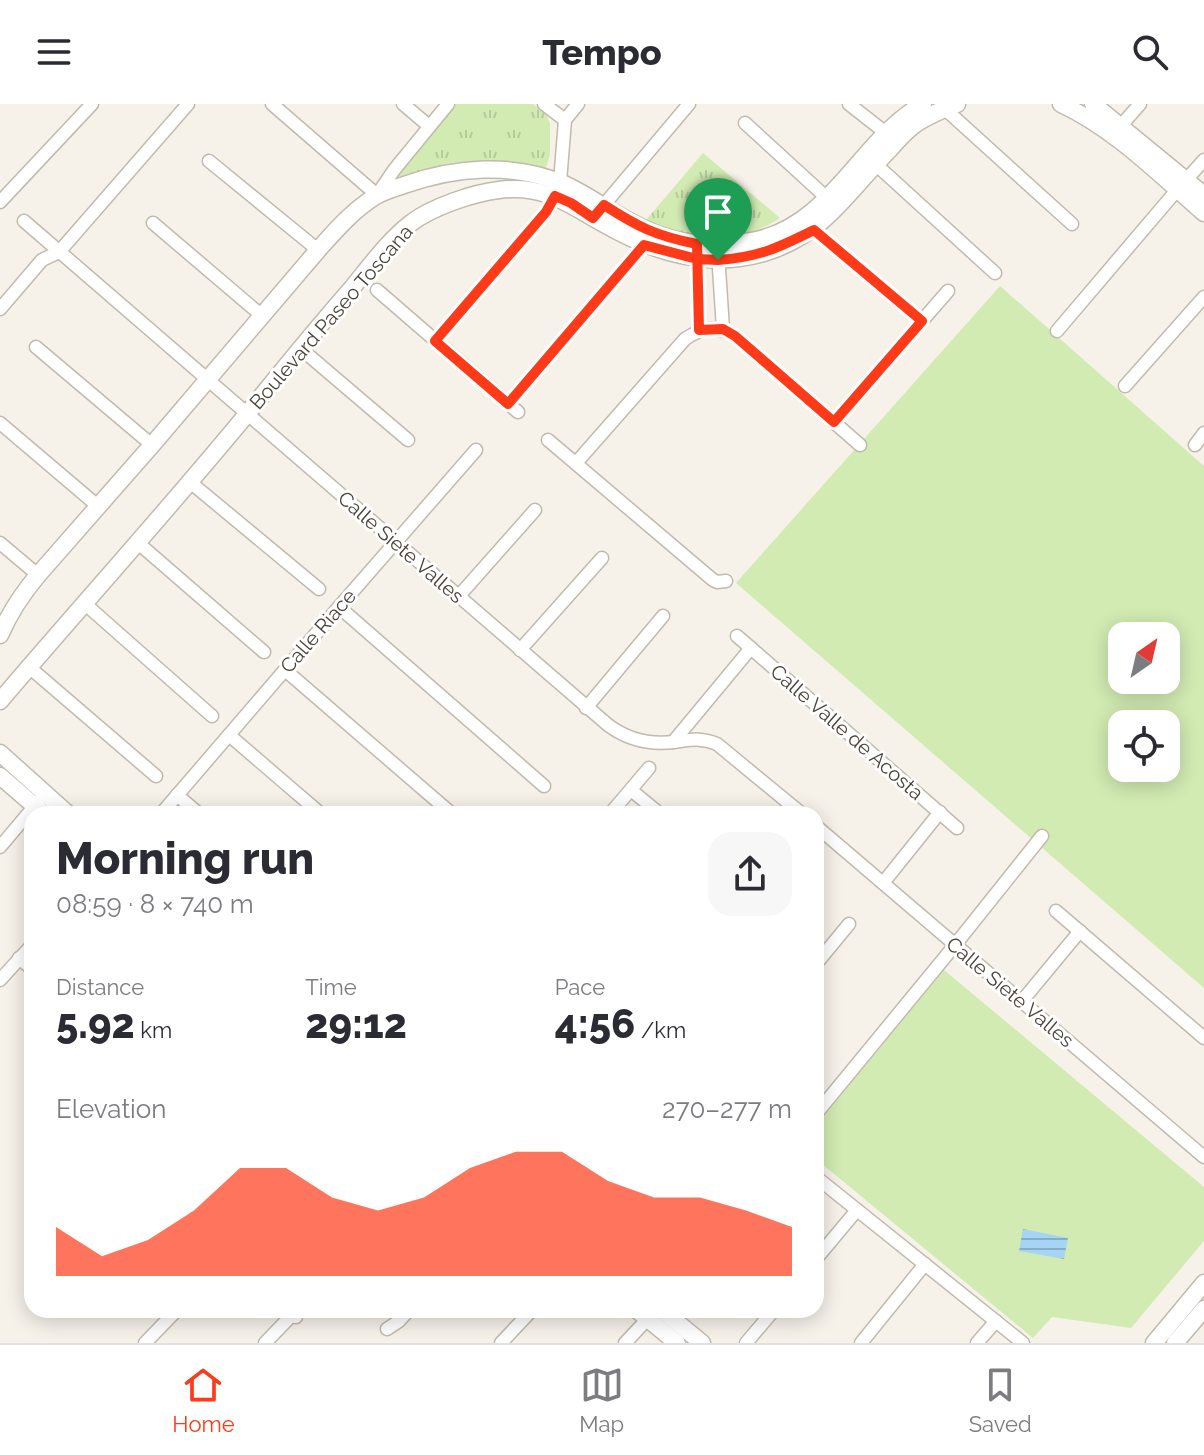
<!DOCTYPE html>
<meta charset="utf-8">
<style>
:root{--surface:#fff;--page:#f7f7f7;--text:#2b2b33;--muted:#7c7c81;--line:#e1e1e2;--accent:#ff3a18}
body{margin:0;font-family:Raleway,sans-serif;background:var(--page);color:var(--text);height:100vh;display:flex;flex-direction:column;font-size:30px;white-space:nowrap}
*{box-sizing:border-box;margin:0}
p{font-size:26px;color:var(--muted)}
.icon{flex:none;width:44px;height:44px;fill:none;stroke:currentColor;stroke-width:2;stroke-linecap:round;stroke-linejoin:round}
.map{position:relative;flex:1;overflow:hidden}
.panel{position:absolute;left:24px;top:702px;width:800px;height:512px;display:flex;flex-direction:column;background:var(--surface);border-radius:24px;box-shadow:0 4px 20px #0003}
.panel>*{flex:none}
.needle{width:52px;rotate:34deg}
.controls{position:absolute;left:1108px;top:518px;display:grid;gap:16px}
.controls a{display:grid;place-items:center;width:72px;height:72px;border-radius:16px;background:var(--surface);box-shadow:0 4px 20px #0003;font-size:40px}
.pin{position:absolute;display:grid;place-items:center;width:68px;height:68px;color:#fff;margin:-82px -34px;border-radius:50% 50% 50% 0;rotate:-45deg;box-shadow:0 0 8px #0007}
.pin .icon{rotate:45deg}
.round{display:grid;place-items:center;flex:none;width:84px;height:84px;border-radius:24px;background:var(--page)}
.overview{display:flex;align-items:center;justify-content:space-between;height:136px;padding:0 32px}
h1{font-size:44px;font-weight:800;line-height:60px}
.stats{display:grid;grid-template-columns:repeat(3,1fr);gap:12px;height:136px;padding:8px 32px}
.stats div{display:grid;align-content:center}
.stats b{font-size:40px;font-weight:800}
.stats small{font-size:22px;font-weight:400}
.stats p{font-size:22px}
.chart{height:224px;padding:16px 32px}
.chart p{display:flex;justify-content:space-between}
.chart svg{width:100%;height:144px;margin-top:8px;fill:var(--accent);opacity:.7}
header{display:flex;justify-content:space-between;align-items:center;height:104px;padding:0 32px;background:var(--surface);font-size:36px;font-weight:800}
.tab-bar{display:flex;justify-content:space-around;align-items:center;height:112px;border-top:2px solid var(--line);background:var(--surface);font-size:22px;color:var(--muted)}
.tab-bar a{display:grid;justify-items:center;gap:4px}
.tab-bar .selected{color:var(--accent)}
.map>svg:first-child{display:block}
.grass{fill:#d1ebb2;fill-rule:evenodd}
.park{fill:url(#park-tufts)}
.water{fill:url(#water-rules)}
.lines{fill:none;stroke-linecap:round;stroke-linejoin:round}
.minor-casing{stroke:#c2baac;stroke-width:15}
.tertiary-casing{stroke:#c2baac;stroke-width:19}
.minor{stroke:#fff;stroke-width:12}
.tertiary{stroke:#fff;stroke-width:16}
.route-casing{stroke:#fff;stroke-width:16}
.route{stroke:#ff3a18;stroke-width:10}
.labels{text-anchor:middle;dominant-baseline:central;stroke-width:6;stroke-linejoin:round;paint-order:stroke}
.street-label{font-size:20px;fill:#4a4338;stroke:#fff}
</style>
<header><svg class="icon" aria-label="menu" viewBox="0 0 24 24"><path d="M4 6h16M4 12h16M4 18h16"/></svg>Tempo<svg class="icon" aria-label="search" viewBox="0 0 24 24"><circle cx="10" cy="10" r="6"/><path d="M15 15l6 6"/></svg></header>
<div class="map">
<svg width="1204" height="1239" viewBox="0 0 1204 1239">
<defs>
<pattern id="park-tufts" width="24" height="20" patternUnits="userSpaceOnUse" patternTransform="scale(2)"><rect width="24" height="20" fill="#d1ebb2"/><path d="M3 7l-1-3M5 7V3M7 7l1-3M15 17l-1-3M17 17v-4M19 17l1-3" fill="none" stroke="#b5cb9a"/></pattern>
<pattern id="water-rules" width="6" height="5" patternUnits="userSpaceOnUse" patternTransform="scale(2)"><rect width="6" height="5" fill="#a5d4f4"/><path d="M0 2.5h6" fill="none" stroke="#88aec7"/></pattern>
</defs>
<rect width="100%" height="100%" fill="#f6f2ea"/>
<g class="grass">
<path d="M1000,182L1204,362V884L736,479ZM1122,532H1166V576H1122ZM1122,620H1166V664H1122Z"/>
<polygon points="944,866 1204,1083 1204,1137 1131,1224 1052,1213 1033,1234 816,1055 816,1022"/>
</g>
<g class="park">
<path d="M450,0H533L546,10L550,19V51L546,64C512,58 479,54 445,60C429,63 412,69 396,73Z"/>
<path d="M703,49L780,114C742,140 686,138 646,116Z"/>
</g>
<polygon class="water" points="1023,1125 1068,1134 1064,1155 1019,1147"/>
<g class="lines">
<defs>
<g id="minor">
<polyline points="272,0 377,91 394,66 448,0"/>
<polyline points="403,0 429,22"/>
<polyline points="849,0 891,33"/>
<polyline points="945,5 1072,120"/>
<polyline points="565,16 578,0"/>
<polyline points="745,19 827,94"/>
<polyline points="1117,26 1140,0"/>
<polyline points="871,56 995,169"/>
<polyline points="209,57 318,146"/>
<polyline points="1186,76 1204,56"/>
<polyline points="0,98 92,0"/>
<polyline points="598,108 689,0"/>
<path d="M24,117L608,621C628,636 649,641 674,638C690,636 701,633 717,640L802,710"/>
<polyline points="153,119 261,211"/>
<polyline points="814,126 922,217"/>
<polyline points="697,146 699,226"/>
<polyline points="718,149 723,225"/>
<polyline points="377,186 518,308"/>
<polyline points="0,205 42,156 59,148 188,0"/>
<polyline points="1057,227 1177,86"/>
<polyline points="435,237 546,108 560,78 565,16 544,0"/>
<polyline points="36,243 152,341"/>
<polyline points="300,244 408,336"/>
<polyline points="1125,282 1204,193"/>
<polyline points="508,300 644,141"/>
<polyline points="834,318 948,187"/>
<polyline points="0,319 99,403"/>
<polyline points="548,336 713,476 717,478 726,477"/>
<polyline points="1195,341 1204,329"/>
<path d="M576,359L685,235C703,223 715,221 735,232L860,341"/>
<polyline points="190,378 319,485"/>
<polyline points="137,438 264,548"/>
<polyline points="0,439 38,471"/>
<polyline points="458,493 535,406"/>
<polyline points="84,499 212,612"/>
<polyline points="339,503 544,682"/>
<polyline points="737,532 957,724"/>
<polyline points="520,546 602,454"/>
<polyline points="29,563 156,672"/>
<polyline points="285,566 452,710"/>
<polyline points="586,604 663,512"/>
<polyline points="229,631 321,710"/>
<polyline points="673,638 751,544"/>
<polyline points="631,686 660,710"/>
<polyline points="177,691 199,710"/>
<polyline points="161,710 339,503 476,346"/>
<polyline points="610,710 649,664"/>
<polyline points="816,722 1204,1053"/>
<polyline points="0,743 38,698"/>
<polyline points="883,779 940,708"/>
<polyline points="1056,807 1204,934"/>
<polyline points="19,854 32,865"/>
<polyline points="816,860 849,820"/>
<polyline points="0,876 32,841"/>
<polyline points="1022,897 1080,827"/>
<polyline points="816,1010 955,841 1042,732"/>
<polyline points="816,1073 1023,1239"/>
<polyline points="816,1155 857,1106"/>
<polyline points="387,1225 399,1217 409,1206"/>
<polyline points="145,1239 177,1206"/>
<polyline points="265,1239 291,1212 296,1213"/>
<polyline points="501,1239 532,1206"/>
<polyline points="625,1239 656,1206"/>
<polyline points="746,1239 774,1206"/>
<polyline points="861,1239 925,1160"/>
<polyline points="977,1239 996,1217"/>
</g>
<g id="tertiary">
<path d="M1061,0C1115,25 1159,70 1204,109"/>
<polyline points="1093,0 1204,91"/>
<path d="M0,531C10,508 22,490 38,471L152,341L318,146C335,127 353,106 376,92C384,87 395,84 404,81C455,63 513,58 564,80C588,91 609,107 633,119C671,140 714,145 756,136C832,120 860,36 923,0"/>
<path d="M0,597C82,501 167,407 247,310C281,268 316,225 352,184C370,162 388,137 411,119C432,103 473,89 499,86C544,80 568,100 604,120C653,148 711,166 767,148C826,129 849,86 890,45C897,37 904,29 913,22C926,12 942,6 957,0"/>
<polyline points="0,649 68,710"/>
<polyline points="0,672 44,710"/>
<polyline points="637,1206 677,1239"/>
<polyline points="662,1206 702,1239"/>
<polyline points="1154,1239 1204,1179"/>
<polyline points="1175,1239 1204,1205"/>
</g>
</defs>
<use href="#minor" class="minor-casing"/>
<use href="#tertiary" class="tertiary-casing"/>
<use href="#minor" class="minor"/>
<use href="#tertiary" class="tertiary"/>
</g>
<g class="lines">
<defs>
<path id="route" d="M718,156L697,155L644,141L508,300L435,237L546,108L555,92L571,99L593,114L604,101C638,123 656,132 697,140L699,226L723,225L735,232L834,318L922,217L814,126C778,144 759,153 718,156"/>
</defs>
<use href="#route" class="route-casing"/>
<use href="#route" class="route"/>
</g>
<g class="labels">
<g class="street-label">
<text transform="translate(331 213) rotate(-49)">Boulevard Paseo Toscana</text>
<text transform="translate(401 443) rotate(41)">Calle Siete Valles</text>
<text transform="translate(318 527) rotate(-49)">Calle Riace</text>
<text transform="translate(847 628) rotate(41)">Calle Valle de Acosta</text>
<text transform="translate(1010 888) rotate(40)">Calle Siete Valles</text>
</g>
</g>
</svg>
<div class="controls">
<a><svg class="needle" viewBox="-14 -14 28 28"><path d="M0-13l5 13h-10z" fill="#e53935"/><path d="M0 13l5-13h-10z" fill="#7c7c81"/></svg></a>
<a><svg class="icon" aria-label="locate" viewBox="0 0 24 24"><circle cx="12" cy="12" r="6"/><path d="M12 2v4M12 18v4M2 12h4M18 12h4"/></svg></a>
</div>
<div class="pin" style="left:718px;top:156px;background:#1e9e55"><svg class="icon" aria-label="arrive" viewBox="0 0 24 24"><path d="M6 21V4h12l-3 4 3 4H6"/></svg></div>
<section class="panel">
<div class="overview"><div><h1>Morning run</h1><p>08:59 · 8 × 740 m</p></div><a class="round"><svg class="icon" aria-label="share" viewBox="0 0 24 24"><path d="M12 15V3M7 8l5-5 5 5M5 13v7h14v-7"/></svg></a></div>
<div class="stats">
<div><p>Distance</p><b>5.92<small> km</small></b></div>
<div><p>Time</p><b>29:12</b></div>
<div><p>Pace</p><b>4:56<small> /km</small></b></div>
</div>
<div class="chart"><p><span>Elevation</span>270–277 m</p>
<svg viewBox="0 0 160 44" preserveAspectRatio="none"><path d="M0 44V29L10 38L20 33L30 24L40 11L50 11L60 20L70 24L80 20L90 11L100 6L110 6L120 15L130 20L140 20L150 24L160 29V44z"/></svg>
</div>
</section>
</div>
<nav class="tab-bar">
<a class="selected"><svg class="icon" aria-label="home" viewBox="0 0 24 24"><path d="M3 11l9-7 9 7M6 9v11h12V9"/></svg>Home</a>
<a><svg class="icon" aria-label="map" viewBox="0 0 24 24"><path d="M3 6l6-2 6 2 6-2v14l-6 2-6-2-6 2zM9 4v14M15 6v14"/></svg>Map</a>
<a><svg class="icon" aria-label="saved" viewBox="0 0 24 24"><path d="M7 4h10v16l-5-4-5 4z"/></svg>Saved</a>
</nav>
